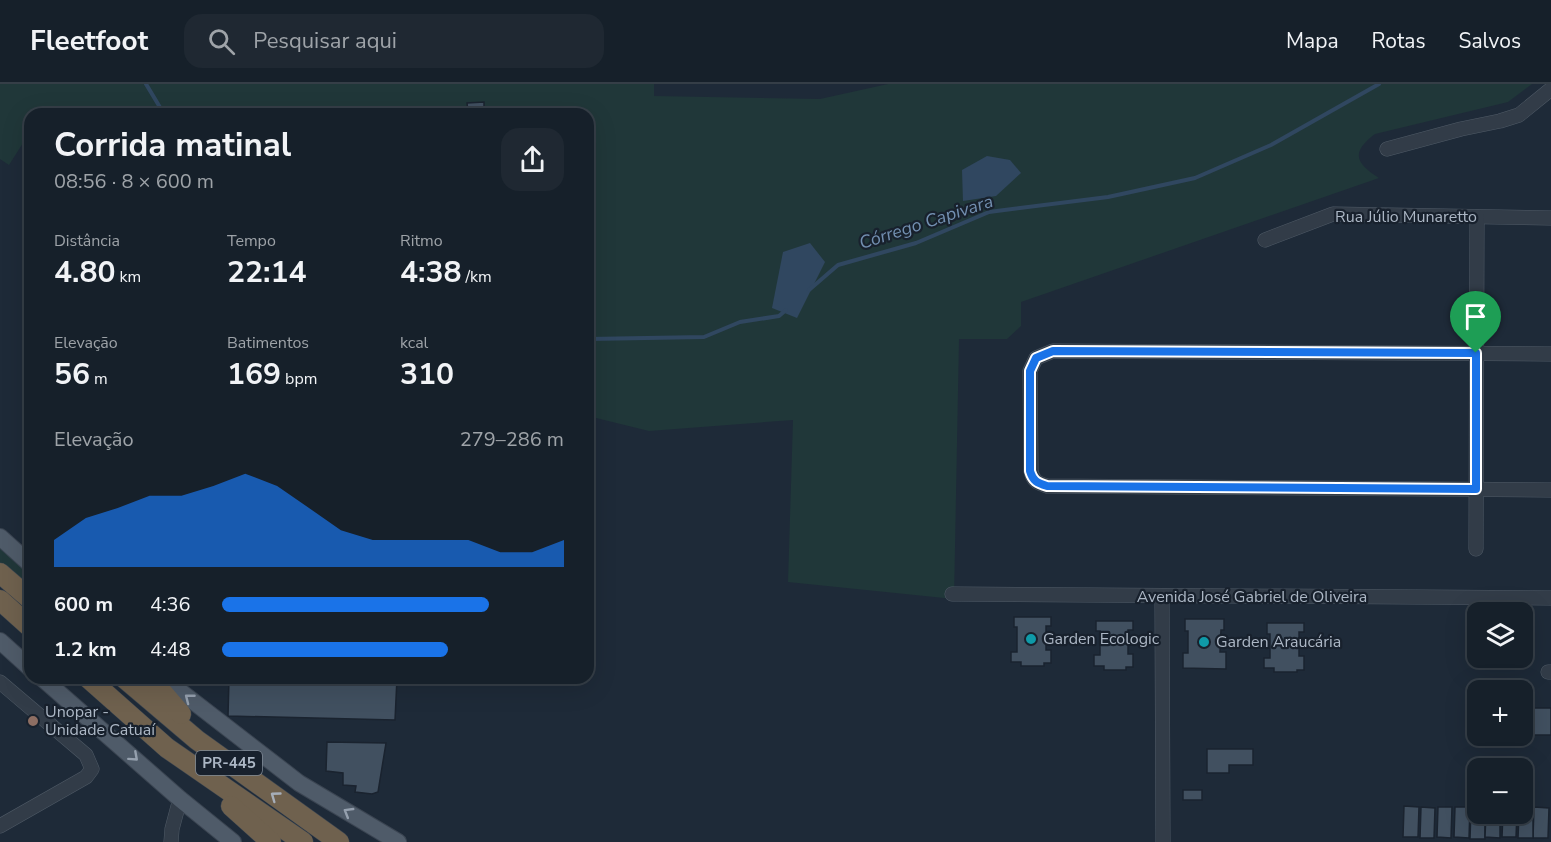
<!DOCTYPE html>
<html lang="pt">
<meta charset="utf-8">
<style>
:root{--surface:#16202a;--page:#1f2832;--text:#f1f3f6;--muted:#9ea3a8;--line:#353e47;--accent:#1a73e8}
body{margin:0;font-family:"Nunito Sans",sans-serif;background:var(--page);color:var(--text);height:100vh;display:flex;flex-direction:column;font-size:22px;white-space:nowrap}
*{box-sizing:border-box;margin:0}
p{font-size:20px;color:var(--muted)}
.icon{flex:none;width:33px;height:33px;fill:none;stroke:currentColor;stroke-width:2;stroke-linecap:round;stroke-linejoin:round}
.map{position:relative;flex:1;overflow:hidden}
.side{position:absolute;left:24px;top:24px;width:570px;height:576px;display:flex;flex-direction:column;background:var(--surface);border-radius:18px;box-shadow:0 6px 24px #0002,0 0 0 2px var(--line)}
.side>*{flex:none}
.fabs{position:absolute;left:1467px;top:518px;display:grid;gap:12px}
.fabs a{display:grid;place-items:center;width:66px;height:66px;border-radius:12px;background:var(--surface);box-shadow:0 6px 24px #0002,0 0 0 2px var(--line);font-size:30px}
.pin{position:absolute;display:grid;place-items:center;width:51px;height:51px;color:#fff;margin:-62px -26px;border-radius:50% 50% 50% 0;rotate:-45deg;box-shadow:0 0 6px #0007}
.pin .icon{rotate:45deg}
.round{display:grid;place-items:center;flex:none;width:63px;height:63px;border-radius:18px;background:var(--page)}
.overview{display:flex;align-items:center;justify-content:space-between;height:102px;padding:0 30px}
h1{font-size:33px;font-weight:700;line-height:45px}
.figures{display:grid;grid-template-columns:repeat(3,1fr);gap:9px;height:102px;padding:6px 30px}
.figures div{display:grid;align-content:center}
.figures b{font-size:30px;font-weight:700}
.figures small{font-size:16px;font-weight:400}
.figures p{font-size:16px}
.chart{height:168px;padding:12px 30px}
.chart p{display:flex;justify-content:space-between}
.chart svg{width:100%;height:108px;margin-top:6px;fill:var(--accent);opacity:.7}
ul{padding:0 30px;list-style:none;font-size:20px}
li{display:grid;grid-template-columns:96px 72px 1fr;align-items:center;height:45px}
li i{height:15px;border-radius:8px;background:var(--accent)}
header{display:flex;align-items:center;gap:36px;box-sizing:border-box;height:84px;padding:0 30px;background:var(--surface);border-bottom:2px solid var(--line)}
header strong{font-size:28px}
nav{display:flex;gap:33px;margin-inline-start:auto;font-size:21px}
.search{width:420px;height:54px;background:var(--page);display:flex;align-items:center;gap:15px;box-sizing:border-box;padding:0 21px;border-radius:18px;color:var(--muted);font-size:22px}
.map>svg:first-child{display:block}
.green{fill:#203739}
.water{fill:#304760}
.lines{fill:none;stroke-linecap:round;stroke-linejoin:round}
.stream{stroke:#304760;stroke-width:4}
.building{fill:#415060;stroke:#1a232f;stroke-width:1.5}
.minor-casing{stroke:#4f5a66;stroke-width:15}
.major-casing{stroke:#3b4552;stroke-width:18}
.highway-casing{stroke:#3a4450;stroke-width:21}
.minor{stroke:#323c48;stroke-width:14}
.major{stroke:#4f5b69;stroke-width:16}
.highway{stroke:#6f614e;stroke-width:20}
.oneway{stroke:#95a0ae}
.oneway2{stroke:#a6aeb9}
.route-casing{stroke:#fff;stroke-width:12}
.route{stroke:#1a73e8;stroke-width:8}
.culture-dot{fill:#0f9aa8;stroke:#18212d;stroke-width:2}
.education-dot{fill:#8d6e63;stroke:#18212d;stroke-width:2}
.labels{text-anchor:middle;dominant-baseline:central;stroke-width:4.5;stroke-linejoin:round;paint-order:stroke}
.shield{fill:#18212d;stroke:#808a97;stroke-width:1.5}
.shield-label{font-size:15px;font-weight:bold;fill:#acb7c5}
.street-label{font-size:16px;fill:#acb7c5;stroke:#18212d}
.poi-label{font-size:16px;fill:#acb7c5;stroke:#18212d;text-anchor:start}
.water-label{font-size:18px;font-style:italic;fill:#728fb0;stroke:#18212d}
</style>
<header>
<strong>Fleetfoot</strong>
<div class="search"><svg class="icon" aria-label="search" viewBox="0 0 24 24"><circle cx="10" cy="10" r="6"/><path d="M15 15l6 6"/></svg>Pesquisar aqui</div>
<nav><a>Mapa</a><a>Rotas</a><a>Salvos</a></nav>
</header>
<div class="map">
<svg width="1551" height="758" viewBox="0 0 1551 758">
<rect width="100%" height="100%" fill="#1e2a38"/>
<g class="green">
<path d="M0,0H654V12L820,15L888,0H1532L1508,18L1375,50C1350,69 1356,79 1379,94L1021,218V242L1007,255H959L954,515L788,498L793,336L649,347L588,332V30H30V48L9,81L0,75Z"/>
<polygon points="0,464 30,491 30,508 0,481"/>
</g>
<g class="water">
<polygon points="987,72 1010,76 1021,89 996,112 963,117 962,86"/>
<polygon points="810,159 825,178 797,234 772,224 783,168"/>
</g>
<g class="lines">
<g class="stream">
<polyline points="146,0 164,30"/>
<polyline points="809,206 838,181 916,159 989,128 1108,113 1195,94 1271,61 1379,0"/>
<polyline points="588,255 704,253 740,238 779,232 786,226"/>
</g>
</g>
<g class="building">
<polygon points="484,18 484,26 468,27 467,19"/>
<polygon points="547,25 547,30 530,30 530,26"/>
<polygon points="1014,533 1051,533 1051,542 1046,542 1046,566 1051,566 1051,579 1044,579 1044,582 1021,582 1021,578 1011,578 1011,568 1017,568 1017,543 1014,543"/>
<polygon points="1185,535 1224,535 1224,546 1221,546 1220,568 1226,568 1226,585 1183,584 1183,569 1188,569 1188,547 1185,547"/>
<polygon points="1096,537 1133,537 1133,546 1128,546 1128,570 1133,570 1133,583 1126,583 1126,586 1104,586 1104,582 1094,582 1094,571 1100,571 1100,547 1096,547"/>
<polygon points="1267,539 1304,539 1304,548 1299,548 1299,572 1304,572 1304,586 1297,586 1297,588 1274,588 1274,584 1264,584 1264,574 1270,574 1270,550 1267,550"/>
<polygon points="229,594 397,594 395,636 228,632"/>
<rect x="1522" y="624" width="29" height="27"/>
<polygon points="327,658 386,659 378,708 372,710 355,708 356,702 343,701 343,689 326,687"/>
<polygon points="1207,665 1253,665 1253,681 1229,681 1229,689 1207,689"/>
<rect x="1183" y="706" width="19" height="10"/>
<polygon points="1404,722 1419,723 1418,753 1403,753"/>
<polygon points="1421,723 1435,724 1434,754 1420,754"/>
<polygon points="1438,723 1452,723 1451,754 1437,753"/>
<polygon points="1455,723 1470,723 1469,754 1454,753"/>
<polygon points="1534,723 1549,724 1548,754 1533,754"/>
<polygon points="1471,724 1478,725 1478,729 1485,729 1485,755 1470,755"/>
<polygon points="1522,724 1533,724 1533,754 1518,754 1519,729 1522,729"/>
<polygon points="1486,729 1500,729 1500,754 1485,753"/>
<polygon points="1503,729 1517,729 1516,753 1502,753"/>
</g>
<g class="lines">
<defs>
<g id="minor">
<polyline points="1387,65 1461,45 1500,37 1519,31 1551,5"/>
<polyline points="1265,156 1333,130 1551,134"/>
<path d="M1551,270L1053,267L1036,274L1030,287L1031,387C1033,397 1037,399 1047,402L1551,406"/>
<polyline points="1476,465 1477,133"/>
<polyline points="952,510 1551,514"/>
<polyline points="1162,513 1163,758"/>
<polyline points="1548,588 1551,588"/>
<polyline points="0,598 86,671 92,685 86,693 0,742"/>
<polyline points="171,758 172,745 180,715"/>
</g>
<g id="major">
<polyline points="0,453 30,480"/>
<polyline points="0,557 30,584"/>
<polyline points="42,594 180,715 233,758"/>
<polyline points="163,594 299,699 398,758"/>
</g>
<g id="highway">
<polyline points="0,489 30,515"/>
<polyline points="0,516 30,543"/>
<polyline points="88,594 167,664 303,758"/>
<polyline points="124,594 197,656 339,758"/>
<polyline points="150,594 181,630"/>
<polyline points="231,722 271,758"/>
</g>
</defs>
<use href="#minor" class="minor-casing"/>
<use href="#major" class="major-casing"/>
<use href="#highway" class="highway-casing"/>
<use href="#minor" class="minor"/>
<use href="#major" class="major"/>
<use href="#highway" class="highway"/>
</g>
<defs><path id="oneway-chevron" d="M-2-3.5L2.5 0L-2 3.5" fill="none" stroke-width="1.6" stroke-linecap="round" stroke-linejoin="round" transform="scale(1.5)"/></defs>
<g class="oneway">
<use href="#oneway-chevron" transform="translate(189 614) rotate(-142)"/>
<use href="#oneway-chevron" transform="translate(134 673) rotate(42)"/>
<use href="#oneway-chevron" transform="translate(348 728) rotate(-149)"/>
</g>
<use class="oneway2" href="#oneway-chevron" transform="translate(275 712) rotate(-144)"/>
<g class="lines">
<defs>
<path id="route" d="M1053,267L1476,269V405L1047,402C1037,399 1033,397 1030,387V287L1036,274Z"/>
</defs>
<use href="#route" class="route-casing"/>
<use href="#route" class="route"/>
</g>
<g class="culture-dot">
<circle cx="1031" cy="555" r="6"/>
<circle cx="1204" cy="558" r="6"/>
</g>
<circle class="education-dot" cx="33" cy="637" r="6"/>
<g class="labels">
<rect class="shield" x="196" y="667" width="66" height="24" rx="4.5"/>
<g class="shield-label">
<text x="229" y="679">PR-445</text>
</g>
<g class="street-label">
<text x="1406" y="133">Rua Júlio Munaretto</text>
<text x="1252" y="513">Avenida José Gabriel de Oliveira</text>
</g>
<g class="poi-label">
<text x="1043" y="555">Garden Ecologic</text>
<text x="1216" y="558">Garden Araucária</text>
<text x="45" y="628">Unopar -<tspan x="45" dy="18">Unidade Catuaí</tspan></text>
</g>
<g class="water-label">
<text transform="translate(926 138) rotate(-18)">Córrego Capivara</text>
</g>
</g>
</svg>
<div class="fabs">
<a><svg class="icon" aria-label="layers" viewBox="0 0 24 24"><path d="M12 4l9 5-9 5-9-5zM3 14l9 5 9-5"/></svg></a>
<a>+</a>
<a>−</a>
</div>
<div class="pin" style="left:1476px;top:269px;background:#1e9e55"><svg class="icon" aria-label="arrive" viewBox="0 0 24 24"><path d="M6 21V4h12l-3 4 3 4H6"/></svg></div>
<section class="side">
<div class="overview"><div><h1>Corrida matinal</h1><p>08:56 · 8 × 600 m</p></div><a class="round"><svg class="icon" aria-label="share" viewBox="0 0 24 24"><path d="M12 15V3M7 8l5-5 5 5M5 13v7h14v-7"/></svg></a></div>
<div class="figures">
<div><p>Distância</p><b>4.80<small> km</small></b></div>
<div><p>Tempo</p><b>22:14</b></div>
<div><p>Ritmo</p><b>4:38<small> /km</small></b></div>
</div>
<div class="figures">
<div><p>Elevação</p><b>56<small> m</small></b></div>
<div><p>Batimentos</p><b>169<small> bpm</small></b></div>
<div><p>kcal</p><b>310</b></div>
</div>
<div class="chart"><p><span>Elevação</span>279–286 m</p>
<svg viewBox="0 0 160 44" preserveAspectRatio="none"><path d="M0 44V33L10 24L20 20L30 15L40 15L50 11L60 6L70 11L80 20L90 29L100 33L110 33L120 33L130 33L140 38L150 38L160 33V44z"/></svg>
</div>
<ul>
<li><b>600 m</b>4:36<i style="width:78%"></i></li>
<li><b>1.2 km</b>4:48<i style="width:66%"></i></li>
</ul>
</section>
</div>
